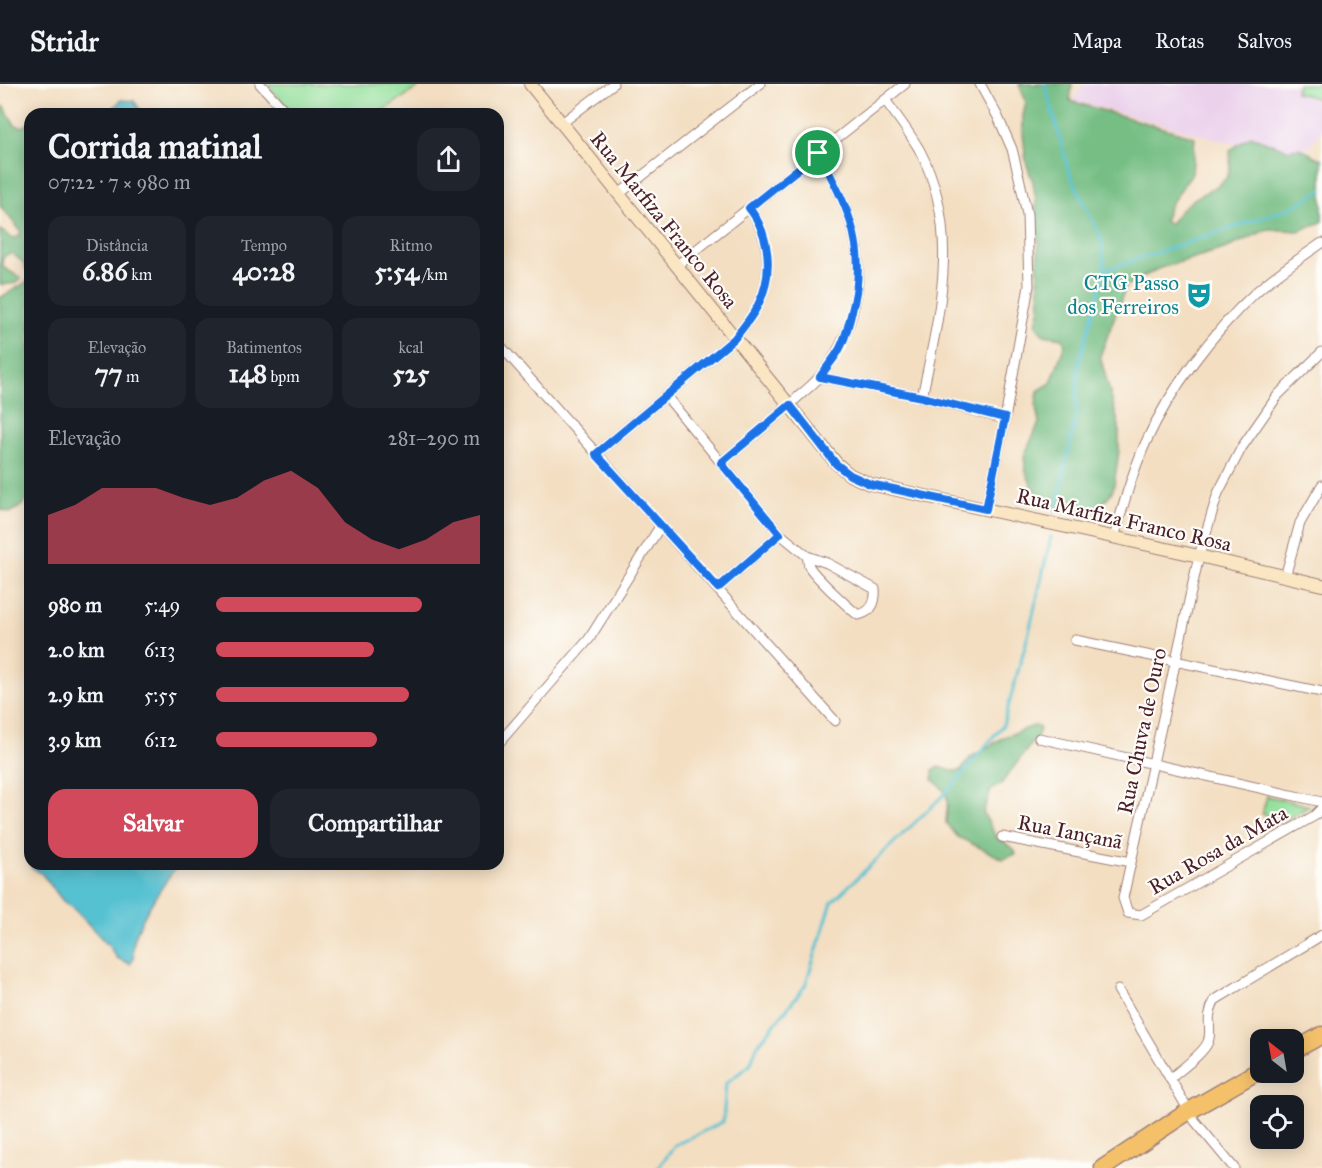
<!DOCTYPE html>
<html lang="pt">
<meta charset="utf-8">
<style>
:root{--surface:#171b24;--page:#20242c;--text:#f1f3f6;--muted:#9ea1a6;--line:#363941;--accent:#d1495b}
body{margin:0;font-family:"IM FELL Great Primer",serif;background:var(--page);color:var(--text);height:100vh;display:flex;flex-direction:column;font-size:22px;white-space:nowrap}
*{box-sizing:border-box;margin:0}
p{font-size:20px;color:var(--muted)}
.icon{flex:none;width:33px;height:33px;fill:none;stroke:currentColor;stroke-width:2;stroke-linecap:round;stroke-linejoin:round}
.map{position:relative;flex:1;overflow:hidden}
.panel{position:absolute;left:24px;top:24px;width:480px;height:762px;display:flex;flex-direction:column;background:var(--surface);border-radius:18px;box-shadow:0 3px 15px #0003}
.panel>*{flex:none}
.needle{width:39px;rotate:329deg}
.controls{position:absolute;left:1250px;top:945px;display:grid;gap:12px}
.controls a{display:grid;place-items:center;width:54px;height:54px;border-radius:12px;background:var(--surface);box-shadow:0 3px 15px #0003;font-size:30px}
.pin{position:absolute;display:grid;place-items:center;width:51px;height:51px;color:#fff;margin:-26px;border:3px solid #fff;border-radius:50%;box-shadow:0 2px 6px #0007}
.round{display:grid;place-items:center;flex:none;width:63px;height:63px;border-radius:18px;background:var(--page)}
.summary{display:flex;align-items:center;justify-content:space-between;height:102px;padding:0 24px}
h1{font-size:33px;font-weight:700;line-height:45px}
.metrics{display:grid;grid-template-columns:repeat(3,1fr);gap:9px;height:102px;padding:6px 24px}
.metrics div{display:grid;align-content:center;border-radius:15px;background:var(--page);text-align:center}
.metrics b{font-size:26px;font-weight:700}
.metrics small{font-size:16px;font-weight:400}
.metrics p{font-size:16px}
.chart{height:168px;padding:12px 24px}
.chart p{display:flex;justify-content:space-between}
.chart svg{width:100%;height:108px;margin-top:6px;fill:var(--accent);opacity:.7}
.cta{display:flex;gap:12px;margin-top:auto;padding:12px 24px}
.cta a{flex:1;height:69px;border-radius:18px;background:var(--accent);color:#fff;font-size:24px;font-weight:700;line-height:69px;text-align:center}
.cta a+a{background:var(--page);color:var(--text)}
ul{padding:0 24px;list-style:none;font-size:20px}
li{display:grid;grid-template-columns:96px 72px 1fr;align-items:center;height:45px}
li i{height:15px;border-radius:8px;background:var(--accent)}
header{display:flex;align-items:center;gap:36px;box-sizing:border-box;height:84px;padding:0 30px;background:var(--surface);border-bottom:2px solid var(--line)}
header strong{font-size:28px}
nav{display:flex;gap:33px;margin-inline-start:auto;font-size:21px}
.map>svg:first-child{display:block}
.built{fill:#ebd1ec}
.green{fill:#93e09c;stroke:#6e8064;stroke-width:1.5}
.forest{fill:#76be84;stroke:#606e58;stroke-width:1.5}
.water{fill:#56c1d1;stroke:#50707e;stroke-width:1.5}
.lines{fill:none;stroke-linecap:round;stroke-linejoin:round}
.stream{stroke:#56c1d1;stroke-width:3}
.street-casing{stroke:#9e7e76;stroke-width:11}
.secondary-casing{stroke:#9e7e76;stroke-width:14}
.highway-casing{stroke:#9e7e76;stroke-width:19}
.street{stroke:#fff;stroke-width:9}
.secondary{stroke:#fbe6c3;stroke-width:12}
.highway{stroke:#f4c16a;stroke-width:16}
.route-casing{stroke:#fff;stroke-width:12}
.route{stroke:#1a73e8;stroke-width:8}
.labels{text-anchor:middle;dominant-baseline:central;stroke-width:4.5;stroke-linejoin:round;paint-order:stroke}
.street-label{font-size:21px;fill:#4a1f2b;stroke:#fdfcf7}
.culture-label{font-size:21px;fill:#0d838f;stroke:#fdfcf7;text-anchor:end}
</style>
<header>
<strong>Stridr</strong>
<nav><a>Mapa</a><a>Rotas</a><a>Salvos</a></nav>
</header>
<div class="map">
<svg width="1322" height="1084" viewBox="0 0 1322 1084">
<rect width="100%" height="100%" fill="#fdfcf7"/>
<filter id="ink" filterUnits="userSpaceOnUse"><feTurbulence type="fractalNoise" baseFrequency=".0167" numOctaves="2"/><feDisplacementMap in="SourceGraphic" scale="12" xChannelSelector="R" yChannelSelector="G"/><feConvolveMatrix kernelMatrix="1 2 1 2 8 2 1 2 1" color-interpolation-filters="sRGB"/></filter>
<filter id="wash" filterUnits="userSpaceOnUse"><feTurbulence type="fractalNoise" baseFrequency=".008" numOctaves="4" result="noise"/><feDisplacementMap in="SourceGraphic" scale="24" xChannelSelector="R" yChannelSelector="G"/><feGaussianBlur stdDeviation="1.35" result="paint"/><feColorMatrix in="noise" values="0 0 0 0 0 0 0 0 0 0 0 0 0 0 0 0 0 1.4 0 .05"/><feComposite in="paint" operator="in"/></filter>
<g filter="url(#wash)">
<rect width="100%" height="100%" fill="#f3dec1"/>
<polygon class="built" points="1085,0 1322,0 1322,47 1297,77 1072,16"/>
<g class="green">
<polygon points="266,0 423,0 378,30 294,30"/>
<polygon points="1298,0 1322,0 1322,16 1295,8"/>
<polygon points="1267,712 1310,722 1286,736 1262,730"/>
</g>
<g class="forest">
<path d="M1019,0H1072L1070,17L1195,53L1192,89L1170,121L1164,137L1170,140C1176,132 1181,124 1190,118C1215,99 1234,105 1230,66L1251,52L1288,66L1300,64L1318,74H1322V138L1298,147L1268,145L1227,164L1160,184L1126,202L1100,272L1119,342V366L1115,394L1113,406L1102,421L1091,429L1056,425L1047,421L1033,404L1026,388L1024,372L1039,339L1036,323L1038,307L1051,299L1065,260L1062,254L1044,251L1036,241L1040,222L1037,177L1039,158L1035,139L1036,117L1033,98L1026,78L1023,49V32L1026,18Z"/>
<polygon points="0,22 4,23 15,41 22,43 30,39 30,193 23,178 11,169 4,172 2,178 4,184 21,194 17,199 0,201 0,146 12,154 19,153 21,147 0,122"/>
<polygon points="30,196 30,411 23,421 10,429 0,425 0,214"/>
<path d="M1036,641L1040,645L1038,651L1001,700L991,706L983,728L996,753L1014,765L1016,770L1003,775L958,753L946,739C947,715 953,712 933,696V686L938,683L955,687L961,686L971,673L1004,653Z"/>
</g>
<g class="water">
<polygon points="121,16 134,17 143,30 108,30"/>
<path d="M30,774V780H178C165,799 125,852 134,874L130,880L117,874L109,862L75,826L63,817L42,790L30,782L29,775Z"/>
</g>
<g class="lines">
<g class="stream">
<polyline points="1045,0 1069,88 1101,154 1105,186 1078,282 1076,331 1056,427"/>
<polyline points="1105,186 1291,124 1322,106"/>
<polyline points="658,1084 675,1061 723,1038 726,999 750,981 757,962 805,902 832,818 950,705 1003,641 1029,548 1051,453"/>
</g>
</g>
</g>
<g filter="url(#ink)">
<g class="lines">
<defs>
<g id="street">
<polyline points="260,0 288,30"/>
<polyline points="980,0 998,33 1012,65 1019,93 1027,130 1029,202 1005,335 986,425"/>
<path d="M885,16C897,32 909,48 919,65C962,145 939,231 922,313"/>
<polyline points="562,39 613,0"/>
<polyline points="619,110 760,0"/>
<polyline points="676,182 905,0"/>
<polyline points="498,259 835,637"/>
<polyline points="1322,268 1278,311 1242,363 1218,409 1199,472 1123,814 1128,829 1141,831 1314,732 1322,724"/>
<polyline points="820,293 922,313 1005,335"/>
<path d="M666,312L780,450L807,472L827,479L875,505C876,518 872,528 858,531C849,524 813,491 809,482C808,480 808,474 807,472"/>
<path d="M596,370L734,255C743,244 752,233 758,221C774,190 769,150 749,124"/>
<path d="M721,379C747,357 774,336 798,313C806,306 815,299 821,291C836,273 846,253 852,230C869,169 849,122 818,69"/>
<path d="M1114,454C1123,422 1132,389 1146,358C1170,305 1213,248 1256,208C1276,190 1300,174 1322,159"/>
<polyline points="1285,493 1300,439 1322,401"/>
<polyline points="718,504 780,450"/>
<polyline points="1075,556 1322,608"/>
<polyline points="1039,654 1322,718"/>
<polyline points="498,660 589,555 661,441"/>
<polyline points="1002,753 1131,778"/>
<polyline points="1118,906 1195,1037 1234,1084"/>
<path d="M1170,995C1180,986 1203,970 1208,958C1213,945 1204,935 1215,916L1322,851"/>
</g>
<polyline id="secondary" points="530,0 836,379 850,391 870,400 1199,472 1322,501"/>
<g id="highway">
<polyline points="1293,967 1322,951"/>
<polyline points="1103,1084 1189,1027 1260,986"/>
</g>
</defs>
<use href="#street" class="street-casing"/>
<use href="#secondary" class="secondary-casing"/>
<use href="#highway" class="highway-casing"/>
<use href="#street" class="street"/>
<use href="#secondary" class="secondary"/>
<use href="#highway" class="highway"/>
</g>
</g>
<g class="lines" filter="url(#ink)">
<defs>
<path id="route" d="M818,69C850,124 869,168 851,231C848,243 845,256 839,266C834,275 826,284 820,293L922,313L1005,334L986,425L870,400L850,391L836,380L790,321L721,379L780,450L718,504L596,370L734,255C743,244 752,233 758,221C774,190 770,150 749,124Z"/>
</defs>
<use href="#route" class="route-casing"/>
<use href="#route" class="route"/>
</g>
<defs>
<symbol id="theatre-bare" viewBox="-9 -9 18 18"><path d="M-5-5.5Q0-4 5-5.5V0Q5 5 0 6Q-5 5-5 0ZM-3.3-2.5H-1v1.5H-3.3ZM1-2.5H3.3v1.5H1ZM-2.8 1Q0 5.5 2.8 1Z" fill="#0f9aa8" stroke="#fdfcf7" stroke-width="2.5" paint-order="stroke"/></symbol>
</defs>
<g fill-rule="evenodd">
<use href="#theatre-bare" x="1180" y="192" width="38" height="38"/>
</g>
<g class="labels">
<g class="street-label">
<text transform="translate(664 136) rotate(51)">Rua Marfiza Franco Rosa</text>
<text transform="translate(1124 436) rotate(13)">Rua Marfiza Franco Rosa</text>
<text transform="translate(1142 647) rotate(-78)">Rua Chuva de Ouro</text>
<text transform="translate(1070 748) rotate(11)">Rua Iançanã</text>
<text transform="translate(1218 766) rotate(-30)">Rua Rosa da Mata</text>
</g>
<g class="culture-label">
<text x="1179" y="199">CTG Passo<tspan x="1179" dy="24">dos Ferreiros</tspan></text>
</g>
</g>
</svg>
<div class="controls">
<a><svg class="needle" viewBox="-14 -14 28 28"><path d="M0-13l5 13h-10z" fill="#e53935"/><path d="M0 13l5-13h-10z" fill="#9ea1a6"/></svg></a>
<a><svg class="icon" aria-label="locate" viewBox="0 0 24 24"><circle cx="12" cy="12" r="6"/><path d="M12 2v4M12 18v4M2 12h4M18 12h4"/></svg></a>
</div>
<div class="pin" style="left:818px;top:69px;background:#1e9e55"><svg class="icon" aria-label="arrive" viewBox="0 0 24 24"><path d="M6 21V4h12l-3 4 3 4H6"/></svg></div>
<section class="panel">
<div class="summary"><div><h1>Corrida matinal</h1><p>07:22 · 7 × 980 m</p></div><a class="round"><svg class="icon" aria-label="share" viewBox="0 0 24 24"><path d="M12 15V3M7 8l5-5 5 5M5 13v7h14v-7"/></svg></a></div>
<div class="metrics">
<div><p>Distância</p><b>6.86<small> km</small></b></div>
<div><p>Tempo</p><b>40:28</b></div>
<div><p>Ritmo</p><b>5:54<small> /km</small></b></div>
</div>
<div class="metrics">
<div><p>Elevação</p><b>77<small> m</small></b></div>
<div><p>Batimentos</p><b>148<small> bpm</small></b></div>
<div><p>kcal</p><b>525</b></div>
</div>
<div class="chart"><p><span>Elevação</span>281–290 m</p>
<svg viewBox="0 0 160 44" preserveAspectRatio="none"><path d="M0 44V24L10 20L20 13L30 13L40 13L50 17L60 20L70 17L80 10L90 6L100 13L110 27L120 34L130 38L140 34L150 27L160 24V44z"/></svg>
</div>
<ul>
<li><b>980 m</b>5:49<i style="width:78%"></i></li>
<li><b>2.0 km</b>6:13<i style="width:60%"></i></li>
<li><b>2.9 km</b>5:55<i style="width:73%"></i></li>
<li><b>3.9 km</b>6:12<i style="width:61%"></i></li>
</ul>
<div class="cta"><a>Salvar</a><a>Compartilhar</a></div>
</section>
</div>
